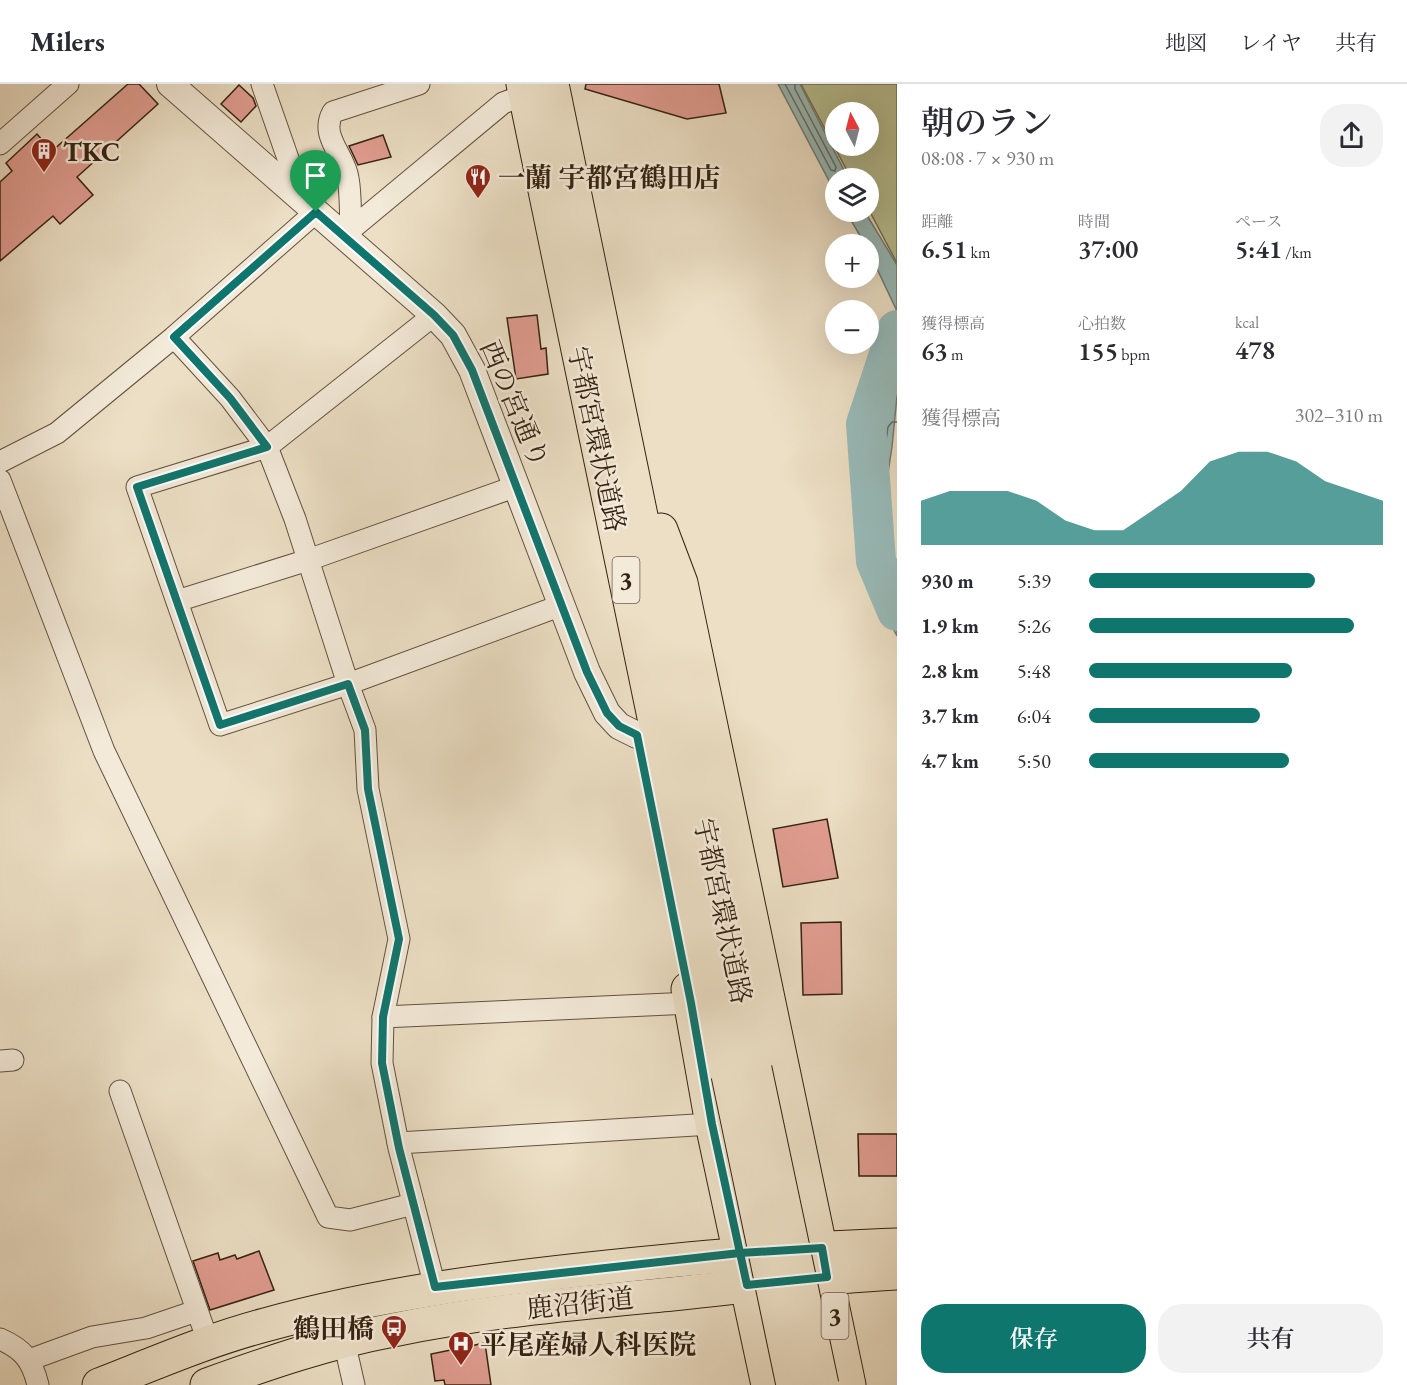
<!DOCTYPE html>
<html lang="ja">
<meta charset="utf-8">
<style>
:root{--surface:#fff;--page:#f2f2f3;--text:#2b2b33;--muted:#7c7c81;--line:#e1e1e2;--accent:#0f766e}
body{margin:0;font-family:"EB Garamond","Noto Serif JP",serif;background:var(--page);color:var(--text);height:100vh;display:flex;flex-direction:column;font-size:22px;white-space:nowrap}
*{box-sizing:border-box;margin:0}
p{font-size:20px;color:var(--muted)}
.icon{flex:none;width:33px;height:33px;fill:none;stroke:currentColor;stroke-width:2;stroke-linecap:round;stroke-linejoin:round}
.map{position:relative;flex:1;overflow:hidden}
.drawer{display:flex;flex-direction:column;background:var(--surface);width:510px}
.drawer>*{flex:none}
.needle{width:39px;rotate:353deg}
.tools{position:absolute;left:825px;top:18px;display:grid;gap:12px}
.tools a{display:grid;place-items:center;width:54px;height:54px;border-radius:50%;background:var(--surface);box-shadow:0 6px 24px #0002;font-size:30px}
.pin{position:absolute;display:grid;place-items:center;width:51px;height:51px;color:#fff;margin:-62px -26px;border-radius:50% 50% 50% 0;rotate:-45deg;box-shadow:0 0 6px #0007}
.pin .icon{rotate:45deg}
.round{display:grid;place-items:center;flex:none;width:63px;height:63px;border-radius:24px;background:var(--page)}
.headline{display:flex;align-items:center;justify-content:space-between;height:102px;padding:0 24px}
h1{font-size:33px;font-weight:600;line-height:45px}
.figures{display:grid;grid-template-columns:repeat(3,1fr);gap:9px;height:102px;padding:6px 24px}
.figures div{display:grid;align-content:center}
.figures b{font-size:26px;font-weight:600}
.figures small{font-size:16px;font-weight:400}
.figures p{font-size:16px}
.chart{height:168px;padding:12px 24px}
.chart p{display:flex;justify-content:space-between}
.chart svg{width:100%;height:108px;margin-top:6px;fill:var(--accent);opacity:.7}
.button{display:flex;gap:12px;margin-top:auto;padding:12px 24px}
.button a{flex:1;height:69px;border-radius:24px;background:var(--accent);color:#fff;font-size:24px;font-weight:600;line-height:69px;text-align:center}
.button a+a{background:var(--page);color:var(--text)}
ul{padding:0 24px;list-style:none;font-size:20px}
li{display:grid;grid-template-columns:96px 72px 1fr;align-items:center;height:45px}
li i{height:15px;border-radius:8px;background:var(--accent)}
header{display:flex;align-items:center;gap:36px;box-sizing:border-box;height:84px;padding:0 30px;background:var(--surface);border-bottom:2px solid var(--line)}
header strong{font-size:28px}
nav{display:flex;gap:33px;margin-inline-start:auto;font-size:21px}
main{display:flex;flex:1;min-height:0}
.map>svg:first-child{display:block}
.green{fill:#b8c295;stroke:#767253;stroke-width:1.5;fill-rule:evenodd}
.water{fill:#99bcba;stroke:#717e76;stroke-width:1.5}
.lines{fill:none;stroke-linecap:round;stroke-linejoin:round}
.shore{stroke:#666f66;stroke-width:1.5}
.river{stroke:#99bcba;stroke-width:40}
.building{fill:#e19d91;stroke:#342211;stroke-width:1.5}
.minor-casing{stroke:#62513e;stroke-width:23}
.tertiary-casing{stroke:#62513e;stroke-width:28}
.primary-casing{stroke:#342211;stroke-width:35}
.minor{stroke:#f3ead9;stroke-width:21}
.tertiary{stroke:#f3ead9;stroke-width:26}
.primary{stroke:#ecdfc5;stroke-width:33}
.primary-bridge-casing{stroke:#342211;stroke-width:35;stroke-linecap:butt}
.primary-bridge{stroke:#ecdfc5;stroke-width:33}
.route-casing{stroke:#fff;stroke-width:12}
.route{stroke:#0f766e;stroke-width:8}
.labels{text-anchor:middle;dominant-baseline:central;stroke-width:5;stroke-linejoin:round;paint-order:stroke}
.shield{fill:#f3ead9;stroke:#6d5e4d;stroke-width:1.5}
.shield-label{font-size:26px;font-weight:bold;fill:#342211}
.poi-label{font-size:27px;font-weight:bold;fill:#342211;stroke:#f3ead9;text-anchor:start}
.street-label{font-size:27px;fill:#342211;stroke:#f3ead9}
</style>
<header>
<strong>Milers</strong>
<nav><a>地図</a><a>レイヤ</a><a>共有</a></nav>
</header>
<main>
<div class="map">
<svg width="897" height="1301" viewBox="0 0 897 1301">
<rect width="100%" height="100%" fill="#ecdfc5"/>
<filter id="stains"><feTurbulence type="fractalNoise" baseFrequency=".00333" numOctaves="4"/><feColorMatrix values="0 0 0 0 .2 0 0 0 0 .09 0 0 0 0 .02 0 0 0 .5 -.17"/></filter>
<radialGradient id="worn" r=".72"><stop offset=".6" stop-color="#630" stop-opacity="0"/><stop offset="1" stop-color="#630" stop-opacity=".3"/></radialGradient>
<path class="green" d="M801,0H897V179L869,126L868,94H851ZM836,28H868V62H836Z"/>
<g class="water">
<polygon points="778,0 800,0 848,94 836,94 835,108"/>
<polygon points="846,128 865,128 897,181 897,312 892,363 880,440 887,485 897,508 897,552 873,508 860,477 857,446 872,346 894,264 896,225 869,168 868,160 865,160"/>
</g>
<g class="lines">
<g class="shore">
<polyline points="785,0 831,86 835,87 836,83 795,5 795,0"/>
<polyline points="897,276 877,347 863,446 866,476 878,506 897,539"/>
<polyline points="897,338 892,338 888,343 874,440 881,487 890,505 897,508"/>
</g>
<polyline class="river" points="897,246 866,340 876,477 897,527"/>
</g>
<g class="building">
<polygon points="128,0 139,0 158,20 77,93 93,111 60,140 53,132 0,177 0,98 12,87 6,79 37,50 52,67"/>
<polygon points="586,0 719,0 726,29 687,35 585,5"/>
<polygon points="239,1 253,14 256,22 241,38 221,20"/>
<polygon points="383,51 391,73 358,81 349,62"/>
<polygon points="537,231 541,265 546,264 548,290 516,295 507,234"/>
<polygon points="827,735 838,794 783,803 773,745"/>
<polygon points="841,838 842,910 803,911 801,839"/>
<polygon points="858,1050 897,1050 897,1092 859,1092"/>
<polygon points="259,1167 274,1206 210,1226 193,1177 218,1169 220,1176 235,1171 237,1175"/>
<polygon points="485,1259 491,1301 445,1301 444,1296 435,1297 431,1270"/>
</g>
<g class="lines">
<defs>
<g id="minor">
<polyline points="262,0 292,86 293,107"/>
<polyline points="0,60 68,0"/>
<path d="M351,145C350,128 351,110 348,94C345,71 319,52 333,28L419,0"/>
<polyline points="343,152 503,19 535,7"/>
<polyline points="434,231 267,363 137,403 220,641 348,600 562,521"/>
<polyline points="174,253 230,314 267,363 295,435 348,600 365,646 368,705 399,855 383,933 382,979 399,1064 435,1203"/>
<polyline points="0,378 57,349 174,253 316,128"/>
<polyline points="0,396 104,667 328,1133 350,1136 413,1120"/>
<polyline points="177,517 308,476 517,402"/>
<polyline points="383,933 691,919"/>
<polyline points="0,977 13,976"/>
<polyline points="120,1007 209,1260"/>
<polyline points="398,1059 712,1040"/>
<path d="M0,1255C23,1265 32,1276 38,1301"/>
<polyline points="344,1257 354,1301"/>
<polyline points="29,1276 92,1253 146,1244 196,1227"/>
</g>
<polyline id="tertiary" points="170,0 434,231 453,251 472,286 587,588 607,629 619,642 637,651"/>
<g id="primary">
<polyline points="523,0 728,991"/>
<polyline points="552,0 755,985"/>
<polyline points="661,446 681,499 849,1301"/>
<polyline points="688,905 712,1040 768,1301"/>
<path d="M99,1301C153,1280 208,1256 265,1241C377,1210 492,1195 608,1183C704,1173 800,1164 897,1161"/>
<path d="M207,1301C268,1279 329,1258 393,1246C485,1227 578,1219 672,1210C747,1202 821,1193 897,1189"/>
</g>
</defs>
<use href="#minor" class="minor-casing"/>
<use href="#tertiary" class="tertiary-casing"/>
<use href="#primary" class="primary-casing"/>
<use href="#minor" class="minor"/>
<use href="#tertiary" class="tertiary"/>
<use href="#primary" class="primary"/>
<defs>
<g id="primary-bridge">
<polyline points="755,985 822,1301"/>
<polyline points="728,991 793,1301"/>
</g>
</defs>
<use href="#primary-bridge" class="primary-bridge-casing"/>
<use href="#primary-bridge" class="primary-bridge"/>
</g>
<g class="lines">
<defs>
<polyline id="route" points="316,128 174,253 230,314 267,363 137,403 220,641 348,600 365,646 368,705 399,855 383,933 382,979 399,1064 435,1203 740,1169 822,1164 827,1193 747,1201 712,1040 691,919 637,651 619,642 607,629 587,588 472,286 453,251 434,231 316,128"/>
</defs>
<use href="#route" class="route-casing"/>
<use href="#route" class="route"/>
</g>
<defs>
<symbol id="building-pin" viewBox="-11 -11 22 30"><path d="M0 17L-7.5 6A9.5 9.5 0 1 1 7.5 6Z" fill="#8f2418" stroke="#f3ead9"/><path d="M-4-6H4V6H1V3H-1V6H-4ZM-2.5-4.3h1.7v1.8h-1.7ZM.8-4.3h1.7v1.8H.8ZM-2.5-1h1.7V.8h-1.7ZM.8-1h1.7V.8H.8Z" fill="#fff"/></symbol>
<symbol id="restaurant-pin" viewBox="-11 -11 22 30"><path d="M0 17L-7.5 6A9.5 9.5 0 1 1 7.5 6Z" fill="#8f2418" stroke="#f3ead9"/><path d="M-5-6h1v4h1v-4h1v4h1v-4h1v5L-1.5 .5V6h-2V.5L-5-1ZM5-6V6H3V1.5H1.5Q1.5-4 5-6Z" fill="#fff"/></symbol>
<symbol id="bus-pin" viewBox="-11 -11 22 30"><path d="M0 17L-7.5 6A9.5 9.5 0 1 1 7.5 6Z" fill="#8f2418" stroke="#f3ead9"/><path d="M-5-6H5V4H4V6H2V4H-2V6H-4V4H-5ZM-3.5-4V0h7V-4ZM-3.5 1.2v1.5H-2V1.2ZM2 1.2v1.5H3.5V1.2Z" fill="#fff"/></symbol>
<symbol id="hospital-pin" viewBox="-11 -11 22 30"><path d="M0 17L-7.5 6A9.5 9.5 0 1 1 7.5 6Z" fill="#8f2418" stroke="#f3ead9"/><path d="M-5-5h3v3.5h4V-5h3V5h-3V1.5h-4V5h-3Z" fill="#fff"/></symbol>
</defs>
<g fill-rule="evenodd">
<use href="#building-pin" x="29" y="52" width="30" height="40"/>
<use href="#restaurant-pin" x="463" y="78" width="30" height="40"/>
<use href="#bus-pin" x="379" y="1229" width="30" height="40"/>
<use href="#hospital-pin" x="446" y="1245" width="30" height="40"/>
</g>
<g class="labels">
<g class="shield">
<rect x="612.5" y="473" width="27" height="46" rx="4.5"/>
<rect x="821.5" y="1209" width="27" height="46" rx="4.5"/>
</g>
<g class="shield-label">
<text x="626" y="496">3</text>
<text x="835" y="1232">3</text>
</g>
<g class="poi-label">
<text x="63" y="67">TKC</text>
<text x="498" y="93">一蘭 宇都宮鶴田店</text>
<text x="374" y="1244" text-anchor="end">鶴田橋</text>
<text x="480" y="1260">平尾産婦人科医院</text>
</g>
<g class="street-label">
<text transform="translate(515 320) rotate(67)">西の宮通り</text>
<text transform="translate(597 355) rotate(78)">宇都宮環状道路</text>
<text transform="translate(723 827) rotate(78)">宇都宮環状道路</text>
<text transform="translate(580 1219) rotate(-6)">鹿沼街道</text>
</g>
</g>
<rect width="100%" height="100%" filter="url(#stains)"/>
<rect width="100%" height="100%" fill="url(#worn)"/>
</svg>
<div class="tools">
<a><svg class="needle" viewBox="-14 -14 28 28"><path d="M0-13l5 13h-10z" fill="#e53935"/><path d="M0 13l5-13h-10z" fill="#7c7c81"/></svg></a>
<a><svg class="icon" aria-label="layers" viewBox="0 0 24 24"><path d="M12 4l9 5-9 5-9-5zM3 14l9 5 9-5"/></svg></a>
<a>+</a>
<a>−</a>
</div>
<div class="pin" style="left:316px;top:128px;background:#1e9e55"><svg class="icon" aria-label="arrive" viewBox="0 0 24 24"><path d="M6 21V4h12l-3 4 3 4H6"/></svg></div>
</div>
<section class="drawer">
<div class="headline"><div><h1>朝のラン</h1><p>08:08 · 7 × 930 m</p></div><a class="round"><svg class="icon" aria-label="share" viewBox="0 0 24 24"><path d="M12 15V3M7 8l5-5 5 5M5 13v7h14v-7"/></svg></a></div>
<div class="figures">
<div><p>距離</p><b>6.51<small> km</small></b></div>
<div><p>時間</p><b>37:00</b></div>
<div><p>ペース</p><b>5:41<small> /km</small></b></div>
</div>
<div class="figures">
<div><p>獲得標高</p><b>63<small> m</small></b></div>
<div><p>心拍数</p><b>155<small> bpm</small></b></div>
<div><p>kcal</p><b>478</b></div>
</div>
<div class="chart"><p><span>獲得標高</span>302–310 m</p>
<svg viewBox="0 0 160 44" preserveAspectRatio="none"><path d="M0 44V26L10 22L20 22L30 22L40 26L50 34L60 38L70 38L80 30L90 22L100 10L110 6L120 6L130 10L140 18L150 22L160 26V44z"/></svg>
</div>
<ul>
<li><b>930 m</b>5:39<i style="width:77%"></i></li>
<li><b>1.9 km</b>5:26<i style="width:90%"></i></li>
<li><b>2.8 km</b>5:48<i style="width:69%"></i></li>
<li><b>3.7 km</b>6:04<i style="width:58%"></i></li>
<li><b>4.7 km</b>5:50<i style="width:68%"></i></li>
</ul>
<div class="button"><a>保存</a><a>共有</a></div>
</section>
</main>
